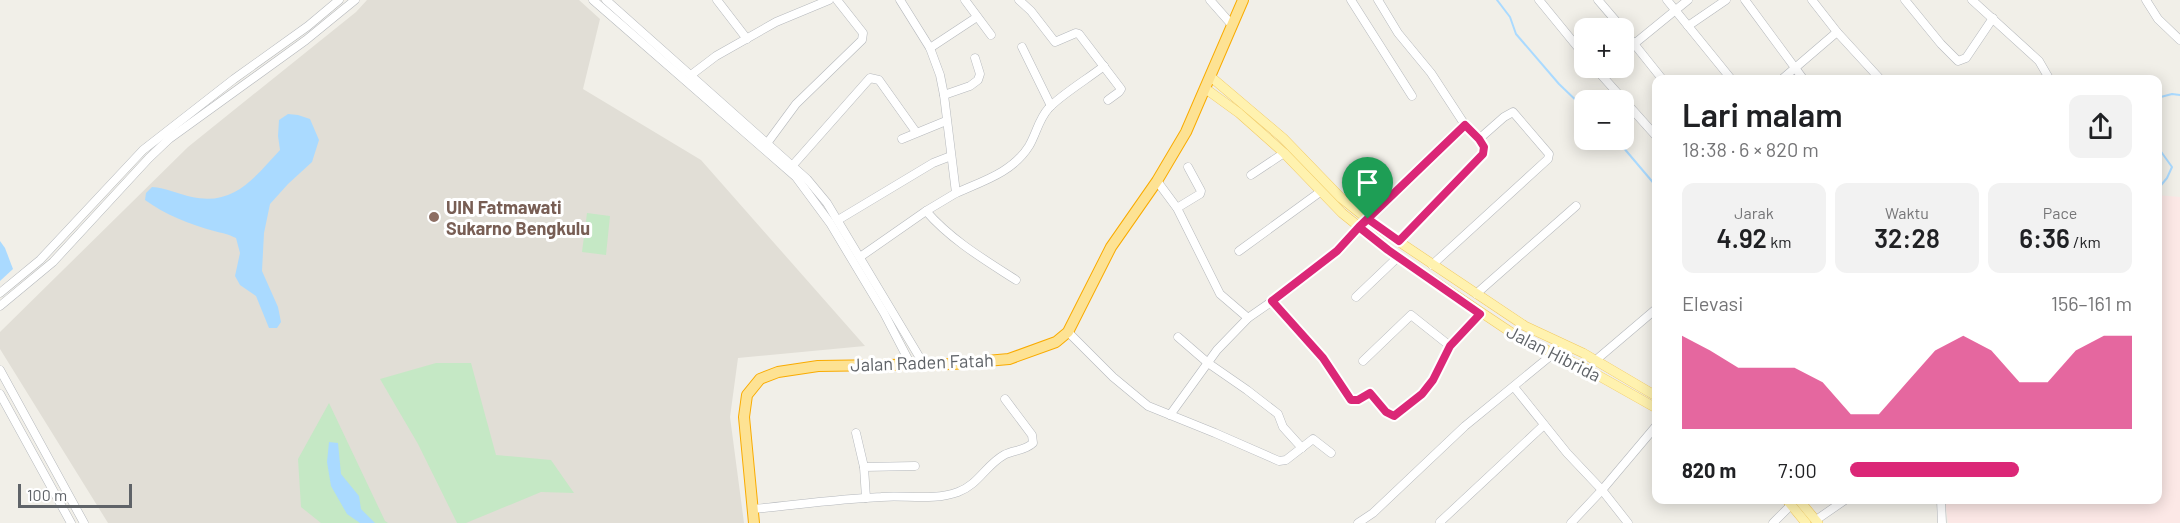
<!DOCTYPE html>
<html lang="id">
<meta charset="utf-8">
<style>
:root{--surface:#fff;--page:#f2f2f2;--text:#202124;--muted:#757577;--accent:#db2777}
body{margin:0;font-family:Barlow,sans-serif;background:var(--page);color:var(--text);height:100vh;display:flex;flex-direction:column;font-size:22px;white-space:nowrap}
*{box-sizing:border-box;margin:0}
p{font-size:20px;color:var(--muted)}
.icon{flex:none;width:33px;height:33px;fill:none;stroke:currentColor;stroke-width:2;stroke-linecap:round;stroke-linejoin:round}
.map{position:relative;flex:1;overflow:hidden}
.sheet{position:absolute;left:1652px;top:75px;width:510px;height:429px;display:flex;flex-direction:column;background:var(--surface);border-radius:12px;box-shadow:0 3px 15px #0003}
.sheet>*{flex:none}
.buttons{position:absolute;left:1574px;top:18px;display:grid;gap:12px}
.buttons a{display:grid;place-items:center;width:60px;height:60px;border-radius:12px;background:var(--surface);box-shadow:0 3px 15px #0003;font-size:30px}
.scale{position:absolute;left:18px;bottom:15px;width:114px;box-sizing:border-box;padding-left:6px;border:3px solid #5f6368;border-top:0;font-size:16px;line-height:21px;white-space:nowrap;color:#5f6368;-webkit-text-stroke:4px #fff;paint-order:stroke}
.pin{position:absolute;display:grid;place-items:center;width:51px;height:51px;color:#fff;margin:-62px -26px;border-radius:50% 50% 50% 0;rotate:-45deg;box-shadow:0 0 6px #0007}
.pin .icon{rotate:45deg}
.round{display:grid;place-items:center;flex:none;width:63px;height:63px;border-radius:12px;background:var(--page)}
.summary{display:flex;align-items:center;justify-content:space-between;height:102px;padding:0 30px}
h1{font-size:33px;font-weight:600;line-height:45px}
.stats{display:grid;grid-template-columns:repeat(3,1fr);gap:9px;height:102px;padding:6px 30px}
.stats div{display:grid;align-content:center;border-radius:12px;background:var(--page);text-align:center}
.stats b{font-size:26px;font-weight:600}
.stats small{font-size:16px;font-weight:400}
.stats p{font-size:16px}
.chart{height:168px;padding:12px 30px}
.chart p{display:flex;justify-content:space-between}
.chart svg{width:100%;height:108px;margin-top:6px;fill:var(--accent);opacity:.7}
ul{padding:0 30px;list-style:none;font-size:20px}
li{display:grid;grid-template-columns:96px 72px 1fr;align-items:center;height:45px}
li i{height:15px;border-radius:8px;background:var(--accent)}
.map>svg:first-child{display:block}
.education{fill:#e1ded6}
.medical{fill:#fce8e6}
.green{fill:#c5e8c5}
.water{fill:#aadaff}
.lines{fill:none;stroke-linecap:round;stroke-linejoin:round}
.stream{stroke:#aadaff;stroke-width:2}
.minor-casing{stroke:#b5b8bc;stroke-width:9}
.major-casing{stroke:#f2c960;stroke-width:10}
.highway-casing{stroke:#f9ab00;stroke-width:12}
.minor{stroke:#fff;stroke-width:8}
.major{stroke:#fff2af;stroke-width:9}
.highway{stroke:#fde293;stroke-width:10}
.route-casing{stroke:#fff;stroke-width:12}
.route{stroke:#db2777;stroke-width:8}
.education-dot{fill:#8d6e63;stroke:#fff;stroke-width:2}
.labels{text-anchor:middle;dominant-baseline:central;stroke-width:6;stroke-linejoin:round;paint-order:stroke}
.education-label{font-size:18px;font-weight:bold;fill:#785e54;stroke:#fff;text-anchor:start}
.street-label{font-size:18px;fill:#5f6368;stroke:#fff}
</style>
<div class="map">
<svg width="2180" height="523" viewBox="0 0 2180 523">
<rect width="100%" height="100%" fill="#f1efe8"/>
<polygon class="education" points="367,0 579,0 600,19 583,89 701,160 865,346 738,358 730,417 744,523 108,523 0,349 0,332 188,147 356,12"/>
<polygon class="medical" points="2157,195 2180,197 2180,523 1948,523 1945,500 2157,500"/>
<g class="green">
<polygon points="587,213 610,216 606,255 582,252"/>
<polygon points="436,363 471,363 496,455 551,460 574,493 541,492 466,523 457,523 418,444 380,379"/>
<polygon points="329,403 385,521 388,523 321,523 301,507 298,459"/>
</g>
<g class="water">
<path d="M288,114L298,115L310,119L319,140L312,162L288,184L270,204L264,233L262,271L278,307L281,322L277,328H269L256,296L240,285L235,276L240,253L236,238C228,234 222,233 214,231C191,225 164,214 145,200L146,193L152,187C166,188 178,194 192,197C234,206 254,178 280,150L278,136L279,120Z"/>
<polygon points="0,241 5,248 13,269 0,281"/>
<polygon points="329,442 338,443 341,474 359,496 361,509 375,523 360,523 347,514 331,486 327,462"/>
</g>
<g class="lines">
<g class="stream">
<polyline points="1497,0 1510,17 1516,34 1559,84 1584,108"/>
<polyline points="2157,98 2172,94 2180,95"/>
<polyline points="1617,140 1656,186"/>
<polyline points="2157,146 2172,167 2167,178 2157,190"/>
</g>
<defs>
<g id="minor">
<polyline points="593,0 796,177 830,223 884,313 910,363"/>
<polyline points="606,0 807,179 827,203 923,363"/>
<polyline points="717,0 747,39"/>
<polyline points="900,0 930,48 940,75 944,95 956,193 926,211"/>
<polyline points="965,0 991,35"/>
<polyline points="1019,0 1031,11 1055,42 1076,33 1079,34 1121,89 1119,92 1108,100"/>
<polyline points="1210,0 1232,25"/>
<polyline points="1351,0 1412,96"/>
<polyline points="1378,0 1398,33 1431,73 1465,125 1479,139 1504,117 1513,112 1549,154 1548,159 1432,265"/>
<polyline points="1539,0 1584,55"/>
<polyline points="1598,0 1622,28"/>
<polyline points="1667,0 1732,80"/>
<polyline points="1745,0 1804,80"/>
<polyline points="1812,0 1837,32 1881,80"/>
<polyline points="1905,0 1941,44 1958,61 1966,58 1993,18"/>
<polyline points="1972,0 2039,61 2050,80"/>
<polyline points="2146,0 2158,19 2180,40"/>
<polyline points="1688,26 1726,0"/>
<polyline points="1623,30 1663,80"/>
<polyline points="1022,47 1051,106"/>
<polyline points="930,48 977,17"/>
<polyline points="1623,53 1688,0"/>
<polyline points="1595,68 1656,136"/>
<polyline points="691,75 716,56 776,22 829,0"/>
<polyline points="1781,80 1837,32"/>
<polyline points="944,95 970,86 978,80 980,74 975,58"/>
<polyline points="902,139 946,121"/>
<polyline points="768,142 796,104 862,40 863,33 837,0"/>
<polyline points="793,165 870,78 879,80 916,132"/>
<polyline points="1251,175 1284,153"/>
<polyline points="1157,181 1177,208 1220,294 1248,318"/>
<path d="M956,193C983,181 1013,172 1029,146C1036,134 1039,119 1048,109C1059,96 1089,78 1104,66"/>
<polyline points="1177,208 1200,194 1201,191 1188,167"/>
<polyline points="838,220 933,163 951,156"/>
<polyline points="1399,241 1483,154 1484,147 1479,139"/>
<polyline points="1239,251 1320,192"/>
<path d="M860,257L926,211C951,240 985,260 1016,280"/>
<polyline points="0,293 40,260 143,150 234,79 308,26 339,0"/>
<polyline points="1476,294 1576,206"/>
<polyline points="1356,297 1398,257"/>
<polyline points="1272,301 1323,358 1351,400 1357,400 1370,393 1386,412 1392,416 1422,394 1433,380 1450,346 1480,314"/>
<polyline points="0,306 53,262 149,158 169,139 306,40 355,0"/>
<polyline points="1068,332 1113,377 1148,406 1215,433 1279,461 1286,460 1313,439 1331,453"/>
<polyline points="1178,337 1208,363 1247,390 1278,414 1283,427 1302,448"/>
<polyline points="1596,360 1656,309"/>
<polyline points="1363,361 1411,315 1450,346"/>
<polyline points="0,370 84,523"/>
<polyline points="1514,387 1567,453 1602,490 1628,523"/>
<polyline points="0,394 71,523"/>
<polyline points="1170,415 1217,350 1248,318 1284,293 1337,251 1359,227 1465,125"/>
<polyline points="856,433 864,467"/>
<polyline points="866,498 864,467 915,466"/>
<polyline points="1941,500 1942,523"/>
<path d="M753,509C795,505 838,499 881,497C906,495 934,501 958,492C978,485 986,465 1004,455C1013,450 1025,451 1033,443L1032,435L1005,399"/>
<polyline points="1816,520 1845,500"/>
<polyline points="1440,522 1544,425"/>
<polyline points="1358,523 1373,513 1465,426 1554,353"/>
<polyline points="1571,523 1602,490 1656,426"/>
<polyline points="1773,523 1791,505"/>
</g>
<g id="major">
<polyline points="1211,77 1283,138 1341,198 1380,229 1525,326 1583,353 1656,396"/>
<polyline points="1206,89 1239,113 1284,153 1342,213 1388,250 1515,335 1585,368 1656,408"/>
<polyline points="1787,500 1806,523"/>
<polyline points="1799,500 1818,523"/>
</g>
<polyline id="highway" points="754,523 744,417 747,395 760,379 778,372 818,366 953,364 1009,359 1056,342 1068,332 1111,247 1157,181 1186,132 1243,0"/>
</defs>
<use href="#minor" class="minor-casing"/>
<use href="#major" class="major-casing"/>
<use href="#highway" class="highway-casing"/>
<use href="#minor" class="minor"/>
<use href="#major" class="major"/>
<use href="#highway" class="highway"/>
</g>
<g class="lines">
<defs>
<polyline id="route" points="1368,219 1359,227 1337,251 1272,301 1323,358 1351,400 1358,400 1370,393 1386,412 1394,416 1422,394 1433,380 1450,346 1480,314 1388,250 1359,227 1465,125 1479,139 1484,147 1483,154 1399,241 1368,219"/>
</defs>
<use href="#route" class="route-casing"/>
<use href="#route" class="route"/>
</g>
<circle class="education-dot" cx="434" cy="217" r="6"/>
<g class="labels">
<g class="education-label">
<text x="446" y="207">UIN Fatmawati<tspan x="446" dy="21">Sukarno Bengkulu</tspan></text>
</g>
<g class="street-label">
<text transform="translate(1554 353) rotate(27)">Jalan Hibrida</text>
<text transform="translate(922 362) rotate(-2)">Jalan Raden Fatah</text>
</g>
</g>
</svg>
<div class="buttons">
<a>+</a>
<a>−</a>
</div>
<div class="scale">100 m</div>
<div class="pin" style="left:1368px;top:219px;background:#1e9e55"><svg class="icon" aria-label="arrive" viewBox="0 0 24 24"><path d="M6 21V4h12l-3 4 3 4H6"/></svg></div>
<section class="sheet">
<div class="summary"><div><h1>Lari malam</h1><p>18:38 · 6 × 820 m</p></div><a class="round"><svg class="icon" aria-label="share" viewBox="0 0 24 24"><path d="M12 15V3M7 8l5-5 5 5M5 13v7h14v-7"/></svg></a></div>
<div class="stats">
<div><p>Jarak</p><b>4.92<small> km</small></b></div>
<div><p>Waktu</p><b>32:28</b></div>
<div><p>Pace</p><b>6:36<small> /km</small></b></div>
</div>
<div class="chart"><p><span>Elevasi</span>156–161 m</p>
<svg viewBox="0 0 160 44" preserveAspectRatio="none"><path d="M0 44V6L10 12L20 19L30 19L40 19L50 25L60 38L70 38L80 25L90 12L100 6L110 12L120 25L130 25L140 12L150 6L160 6V44z"/></svg>
</div>
<ul>
<li><b>820 m</b>7:00<i style="width:60%"></i></li>
</ul>
</section>
</div>
